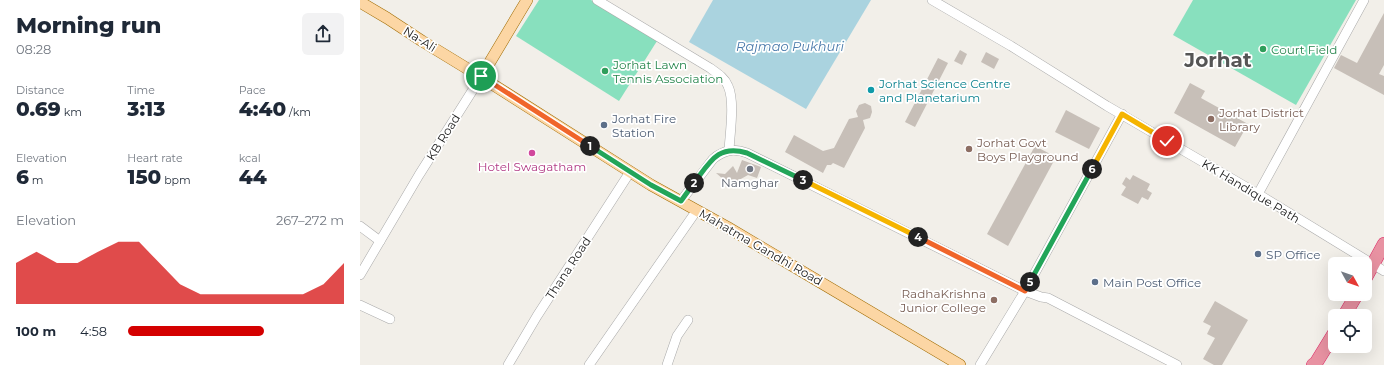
<!DOCTYPE html>
<meta charset="utf-8">
<style>
:root{--surface:#fff;--page:#f2f2f3;--text:#1f2937;--muted:#747a83;--accent:#d40000}
body{margin:0;font-family:Montserrat,sans-serif;background:var(--page);color:var(--text);height:100vh;display:flex;flex-direction:column;font-size:15px;white-space:nowrap}
*{box-sizing:border-box;margin:0}
p{font-size:13px;color:var(--muted)}
.icon{flex:none;width:22px;height:22px;fill:none;stroke:currentColor;stroke-width:2;stroke-linecap:round;stroke-linejoin:round}
.map{position:relative;flex:1;overflow:hidden}
.details{display:flex;flex-direction:column;background:var(--surface);width:360px}
.details>*{flex:none}
.needle{width:26px;rotate:130deg}
.controls{position:absolute;left:968px;top:257px;display:grid;gap:8px}
.controls a{display:grid;place-items:center;width:44px;height:44px;border-radius:6px;background:var(--surface);box-shadow:0 4px 16px #0002;font-size:20px}
.pin{position:absolute;display:grid;place-items:center;width:34px;height:34px;color:#fff;margin:-17px;border:2px solid #fff;border-radius:50%;box-shadow:0 1px 4px #0007}
.km{position:absolute;width:20px;height:20px;margin:-10px;border-radius:50%;background:#222;color:#fff;font-size:11px;line-height:20px;text-align:center}
.round{display:grid;place-items:center;flex:none;width:42px;height:42px;border-radius:6px;background:var(--page)}
.summary{display:flex;align-items:center;justify-content:space-between;height:68px;padding:0 16px}
h1{font-size:22px;font-weight:800;line-height:30px}
.metrics{display:grid;grid-template-columns:repeat(3,1fr);gap:6px;height:68px;padding:4px 16px}
.metrics div{display:grid;align-content:center}
.metrics b{font-size:20px;font-weight:800}
.metrics small{font-size:11px;font-weight:400}
.metrics p{font-size:11px}
.chart{height:112px;padding:8px 16px}
.chart p{display:flex;justify-content:space-between}
.chart svg{width:100%;height:72px;margin-top:4px;fill:var(--accent);opacity:.7}
ul{padding:0 16px;list-style:none;font-size:13px}
li{display:grid;grid-template-columns:64px 48px 1fr;align-items:center;height:30px}
li i{height:10px;border-radius:5px;background:var(--accent)}
main{display:flex;flex:1;min-height:0}
.map>svg:first-child{display:block}
.pitch{fill:#88e0be}
.water{fill:#aad3df}
.building{fill:#c7bfb8}
.lines{fill:none;stroke-linecap:round;stroke-linejoin:round}
.minor-casing{stroke:#a9a9a9;stroke-width:10}
.major-casing{stroke:#a06b00;stroke-width:12}
.highway-casing{stroke:#dc2a67;stroke-width:14}
.minor{stroke:#fff;stroke-width:9}
.major{stroke:#fcd6a4;stroke-width:11}
.highway{stroke:#e892a2;stroke-width:13}
.split-1-casing{stroke:#fff;stroke-width:8}
.split-2-casing{stroke:#fff;stroke-width:8}
.split-3-casing{stroke:#fff;stroke-width:8}
.split-4-casing{stroke:#fff;stroke-width:8}
.split-5-casing{stroke:#fff;stroke-width:8}
.split-6-casing{stroke:#fff;stroke-width:8}
.split-7-casing{stroke:#fff;stroke-width:8}
.split-1{stroke:#f0652b;stroke-width:5}
.split-2{stroke:#22a559;stroke-width:5}
.split-3{stroke:#22a559;stroke-width:5}
.split-4{stroke:#f5b400;stroke-width:5}
.split-5{stroke:#f0652b;stroke-width:5}
.split-6{stroke:#22a559;stroke-width:5}
.split-7{stroke:#f5b400;stroke-width:5}
.leisure-dot{fill:#2e9e5b;stroke:#fff;stroke-width:1.5}
.culture-dot{fill:#0f9aa8;stroke:#fff;stroke-width:1.5}
.education-dot{fill:#8d6e63;stroke:#fff;stroke-width:1.5}
.service-dot{fill:#5c6f8a;stroke:#fff;stroke-width:1.5}
.hotel-dot{fill:#d1479c;stroke:#fff;stroke-width:1.5}
.worship-dot{fill:#6b7280;stroke:#fff;stroke-width:1.5}
.labels{text-anchor:middle;dominant-baseline:central;stroke-width:3.5;stroke-linejoin:round;paint-order:stroke}
.street-label{font-size:12px;fill:#222;stroke:#fff}
.leisure-label{font-size:12px;fill:#27864d;stroke:#fff;text-anchor:start}
.culture-label{font-size:12px;fill:#0d838f;stroke:#fff;text-anchor:start}
.education-label{font-size:12px;fill:#785e54;stroke:#fff;text-anchor:start}
.service-label{font-size:12px;fill:#4e5e75;stroke:#fff;text-anchor:start}
.hotel-label{font-size:12px;fill:#b23c85;stroke:#fff}
.worship-label{font-size:12px;fill:#5b616d;stroke:#fff}
.water-label{font-size:13px;font-style:italic;fill:#4a7aab;stroke:#fff}
.town-label{font-size:20px;font-weight:bold;fill:#555;stroke:#fff}
</style>
<main>
<section class="details">
<div class="summary"><div><h1>Morning run</h1><p>08:28</p></div><a class="round"><svg class="icon" aria-label="share" viewBox="0 0 24 24"><path d="M12 15V3M7 8l5-5 5 5M5 13v7h14v-7"/></svg></a></div>
<div class="metrics">
<div><p>Distance</p><b>0.69<small> km</small></b></div>
<div><p>Time</p><b>3:13</b></div>
<div><p>Pace</p><b>4:40<small> /km</small></b></div>
</div>
<div class="metrics">
<div><p>Elevation</p><b>6<small> m</small></b></div>
<div><p>Heart rate</p><b>150<small> bpm</small></b></div>
<div><p>kcal</p><b>44</b></div>
</div>
<div class="chart"><p><span>Elevation</span>267–272 m</p>
<svg viewBox="0 0 160 44" preserveAspectRatio="none"><path d="M0 44V19L10 12L20 19L30 19L40 12L50 6L60 6L70 19L80 32L90 38L100 38L110 38L120 38L130 38L140 38L150 32L160 19V44z"/></svg>
</div>
<ul>
<li><b>100 m</b>4:58<i style="width:63%"></i></li>
</ul>
</section>
<div class="map">
<svg width="1024" height="365" viewBox="0 0 1024 365">
<rect width="100%" height="100%" fill="#f2efe9"/>
<g class="pitch">
<polygon points="179,0 231,0 297,41 259,101 156,36"/>
<polygon points="833,0 996,0 936,105 813,35"/>
</g>
<polygon class="water" points="353,0 511,0 446,109 329,42"/>
<g class="building">
<polygon points="1024,13 1024,65 1019,74 1024,76 1024,95 974,68 981,55 997,63"/>
<polygon points="600,50 607,54 602,65 594,61"/>
<polygon points="626,52 639,59 634,69 621,62"/>
<polygon points="578,58 588,63 555,127 545,122"/>
<polygon points="830,83 845,91 841,98 888,124 875,147 814,113"/>
<polygon points="505,103 511,106 512,112 510,118 503,120 505,128 484,168 473,163 471,165 467,165 463,173 425,152 434,135 463,151 474,148 489,119 498,117 496,111 499,105"/>
<polygon points="706,110 740,128 729,149 695,132"/>
<polygon points="675,146 696,157 648,246 627,234"/>
<polygon points="382,160 401,167 397,178 388,175 370,185 356,173 365,174 373,166 377,173"/>
<polygon points="773,175 790,184 787,190 792,193 788,200 782,197 778,204 761,195 766,187 762,184 766,177 770,180"/>
<polygon points="855,301 888,320 862,365 854,365 843,359 855,338 847,334 851,326 843,322"/>
</g>
<g class="lines">
<defs>
<g id="minor">
<path d="M237,0L350,68C357,73 365,78 368,86C375,101 370,133 369,150"/>
<polyline points="572,0 651,46 747,106 898,194 1024,271"/>
<polyline points="898,194 1004,0"/>
<path d="M321,201L353,159C364,150 373,148 387,153L665,291L681,297L688,298L817,365"/>
<polyline points="0,226 20,241"/>
<polyline points="0,275 59,175 121,77"/>
<polyline points="0,305 30,319"/>
<polyline points="148,365 177,316 270,172"/>
<polyline points="229,365 337,210"/>
<polyline points="307,365 317,336 328,320"/>
<polyline points="620,365 665,291 762,114"/>
</g>
<g id="major">
<polyline points="0,2 27,18 62,41 121,77 291,185 367,227 600,365"/>
<polyline points="121,77 167,0"/>
</g>
<g id="highway">
<polyline points="1005,279 1024,244"/>
<polyline points="984,316 997,294"/>
<polyline points="953,365 956,363 975,332"/>
</g>
</defs>
<use href="#minor" class="minor-casing"/>
<use href="#major" class="major-casing"/>
<use href="#highway" class="highway-casing"/>
<use href="#minor" class="minor"/>
<use href="#major" class="major"/>
<use href="#highway" class="highway"/>
</g>
<g class="lines">
<defs>
<polyline id="split-1" points="121,76 230,146"/>
<polyline id="split-2" points="230,146 291,185 321,201 334,183"/>
<path id="split-3" d="M334,183C350,162 358,144 387,153L443,180"/>
<polyline id="split-4" points="443,180 558,237"/>
<polyline id="split-5" points="558,237 665,291 670,282"/>
<polyline id="split-6" points="670,282 732,169"/>
<polyline id="split-7" points="732,169 762,114 807,141"/>
</defs>
<use href="#split-1" class="split-1-casing"/>
<use href="#split-2" class="split-2-casing"/>
<use href="#split-3" class="split-3-casing"/>
<use href="#split-4" class="split-4-casing"/>
<use href="#split-5" class="split-5-casing"/>
<use href="#split-6" class="split-6-casing"/>
<use href="#split-7" class="split-7-casing"/>
<use href="#split-1" class="split-1"/>
<use href="#split-2" class="split-2"/>
<use href="#split-3" class="split-3"/>
<use href="#split-4" class="split-4"/>
<use href="#split-5" class="split-5"/>
<use href="#split-6" class="split-6"/>
<use href="#split-7" class="split-7"/>
</g>
<g class="leisure-dot">
<circle cx="903" cy="49" r="4"/>
<circle cx="245" cy="71" r="4"/>
</g>
<circle class="culture-dot" cx="511" cy="90" r="4"/>
<g class="education-dot">
<circle cx="851" cy="119" r="4"/>
<circle cx="609" cy="149" r="4"/>
<circle cx="634" cy="300" r="4"/>
</g>
<g class="service-dot">
<circle cx="244" cy="125" r="4"/>
<circle cx="898" cy="254" r="4"/>
<circle cx="735" cy="282" r="4"/>
</g>
<circle class="hotel-dot" cx="172" cy="153" r="4"/>
<circle class="worship-dot" cx="390" cy="169" r="4"/>
<g class="labels">
<g class="street-label">
<text transform="translate(60 39) rotate(32)">Na-Ali</text>
<text transform="translate(83 137) rotate(-58)">KB Road</text>
<text transform="translate(891 191) rotate(31)">KK Handique Path</text>
<text transform="translate(401 247) rotate(30)">Mahatma Gandhi Road</text>
<text transform="translate(208 268) rotate(-57)">Thana Road</text>
</g>
<g class="leisure-label">
<text x="911" y="49">Court Field</text>
<text x="253" y="64">Jorhat Lawn<tspan x="253" dy="14">Tennis Association</tspan></text>
</g>
<g class="culture-label">
<text x="519" y="83">Jorhat Science Centre<tspan x="519" dy="14">and Planetarium</tspan></text>
</g>
<g class="education-label">
<text x="859" y="112">Jorhat District<tspan x="859" dy="14">Library</tspan></text>
<text x="617" y="142">Jorhat Govt<tspan x="617" dy="14">Boys Playground</tspan></text>
<text x="626" y="293" text-anchor="end">RadhaKrishna<tspan x="626" dy="14">Junior College</tspan></text>
</g>
<g class="service-label">
<text x="252" y="118">Jorhat Fire<tspan x="252" dy="14">Station</tspan></text>
<text x="906" y="254">SP Office</text>
<text x="743" y="282">Main Post Office</text>
</g>
<g class="hotel-label">
<text x="172" y="166">Hotel Swagatham</text>
</g>
<g class="worship-label">
<text x="390" y="182">Namghar</text>
</g>
<g class="water-label">
<text x="430" y="46">Rajmao Pukhuri</text>
</g>
<g class="town-label">
<text x="858" y="60">Jorhat</text>
</g>
</g>
</svg>
<div class="controls">
<a><svg class="needle" viewBox="-14 -14 28 28"><path d="M0-13l5 13h-10z" fill="#e53935"/><path d="M0 13l5-13h-10z" fill="#747a83"/></svg></a>
<a><svg class="icon" aria-label="locate" viewBox="0 0 24 24"><circle cx="12" cy="12" r="6"/><path d="M12 2v4M12 18v4M2 12h4M18 12h4"/></svg></a>
</div>
<div class="pin" style="left:121px;top:76px;background:#1e9e55"><svg class="icon" aria-label="arrive" viewBox="0 0 24 24"><path d="M6 21V4h12l-3 4 3 4H6"/></svg></div>
<div class="pin" style="left:807px;top:141px;background:#d93025"><svg class="icon" aria-label="check" viewBox="0 0 24 24"><path d="M5 12l5 5 9-10"/></svg></div>
<b class="km" style="left:230px;top:146px">1</b>
<b class="km" style="left:334px;top:183px">2</b>
<b class="km" style="left:443px;top:180px">3</b>
<b class="km" style="left:558px;top:237px">4</b>
<b class="km" style="left:670px;top:282px">5</b>
<b class="km" style="left:732px;top:169px">6</b>
</div>
</main>
